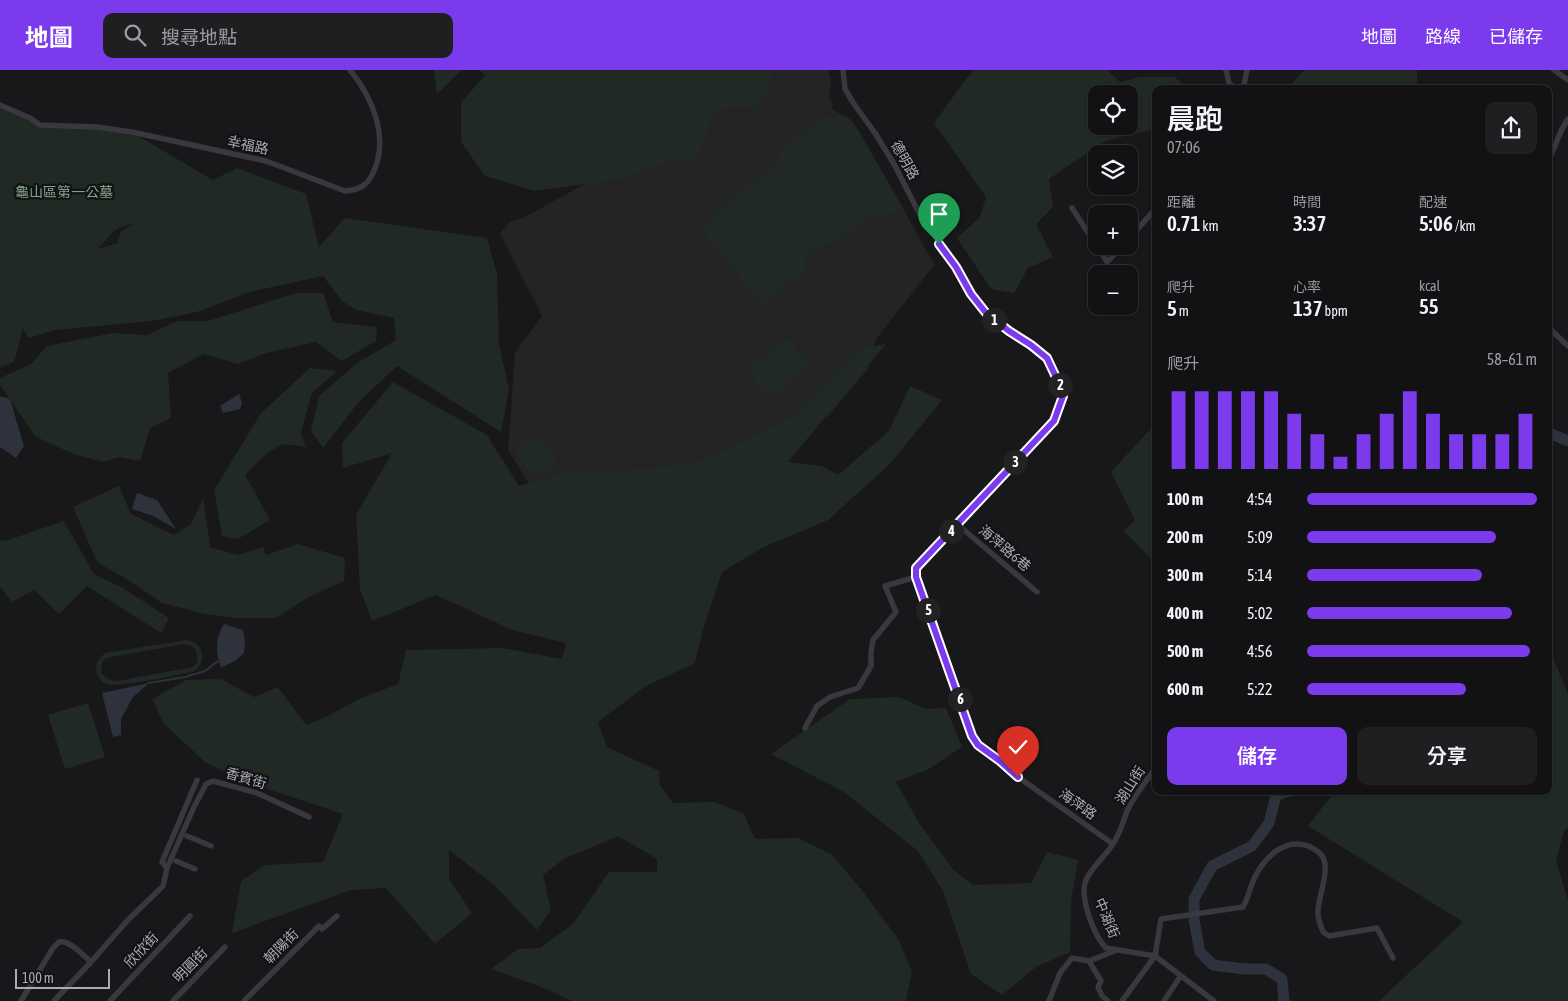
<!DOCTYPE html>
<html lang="zh-TW">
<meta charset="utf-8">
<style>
:root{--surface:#121113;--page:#1f1f21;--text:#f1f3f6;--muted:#9c9da0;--line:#313133;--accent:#7c3aed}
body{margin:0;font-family:"Asap Condensed","Noto Sans TC",sans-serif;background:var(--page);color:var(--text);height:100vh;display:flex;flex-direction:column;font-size:19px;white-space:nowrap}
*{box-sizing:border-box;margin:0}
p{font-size:16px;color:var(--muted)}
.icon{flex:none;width:28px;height:28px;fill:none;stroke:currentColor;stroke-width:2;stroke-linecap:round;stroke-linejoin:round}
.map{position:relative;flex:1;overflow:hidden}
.sheet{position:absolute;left:1152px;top:15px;width:400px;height:710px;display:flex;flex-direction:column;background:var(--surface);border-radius:10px;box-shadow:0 1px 4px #0004,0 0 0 1px var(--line)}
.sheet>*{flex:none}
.controls{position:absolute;left:1088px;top:15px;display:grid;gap:10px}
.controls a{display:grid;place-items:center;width:50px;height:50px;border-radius:10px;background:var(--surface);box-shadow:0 1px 4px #0004,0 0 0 1px var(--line);font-size:25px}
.scale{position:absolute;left:15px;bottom:12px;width:95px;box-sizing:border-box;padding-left:5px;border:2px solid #aaabb9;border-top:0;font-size:14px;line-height:18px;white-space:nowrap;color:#aaabb9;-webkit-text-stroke:4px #131214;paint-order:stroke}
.pin{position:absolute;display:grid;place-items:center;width:42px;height:42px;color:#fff;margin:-51px -21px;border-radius:50% 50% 50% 0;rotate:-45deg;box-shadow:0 0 5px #0007}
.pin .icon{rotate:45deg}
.km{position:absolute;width:25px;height:25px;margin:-12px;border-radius:50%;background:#222;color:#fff;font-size:14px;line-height:25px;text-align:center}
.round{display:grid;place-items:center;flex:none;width:52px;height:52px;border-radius:10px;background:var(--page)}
.overview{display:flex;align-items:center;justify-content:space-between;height:85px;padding:0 15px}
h1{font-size:28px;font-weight:600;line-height:38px}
.stats{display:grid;grid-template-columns:repeat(3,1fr);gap:8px;height:85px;padding:5px 15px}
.stats div{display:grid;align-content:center}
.stats b{font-size:21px;font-weight:600}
.stats small{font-size:14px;font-weight:400}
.stats p{font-size:14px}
.chart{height:140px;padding:10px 15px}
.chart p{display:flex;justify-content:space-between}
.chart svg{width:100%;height:90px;margin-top:5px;stroke:var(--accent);stroke-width:6}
.action{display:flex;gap:10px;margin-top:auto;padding:10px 15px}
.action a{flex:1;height:58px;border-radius:10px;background:var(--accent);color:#fff;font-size:20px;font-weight:600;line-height:58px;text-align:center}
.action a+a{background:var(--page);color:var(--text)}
ul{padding:0 15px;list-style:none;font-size:16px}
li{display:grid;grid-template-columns:80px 60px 1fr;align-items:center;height:38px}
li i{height:12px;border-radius:6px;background:var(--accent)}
header{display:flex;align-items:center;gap:30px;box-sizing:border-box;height:70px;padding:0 25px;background:var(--accent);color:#fff}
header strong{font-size:24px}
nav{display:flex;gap:28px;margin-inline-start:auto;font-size:18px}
.search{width:350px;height:45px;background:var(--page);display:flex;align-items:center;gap:12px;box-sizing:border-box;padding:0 18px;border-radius:10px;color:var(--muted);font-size:19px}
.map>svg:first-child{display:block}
.built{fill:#242326}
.green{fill:#212924;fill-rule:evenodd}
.water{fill:#2d323d}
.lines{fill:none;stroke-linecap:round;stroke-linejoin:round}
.stream{stroke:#2d323d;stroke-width:2}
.river{stroke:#2d323d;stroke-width:11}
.minor{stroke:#39383e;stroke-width:5.5}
.route-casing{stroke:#fff;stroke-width:10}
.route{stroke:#7c3aed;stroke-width:6}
.labels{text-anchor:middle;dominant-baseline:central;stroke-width:4.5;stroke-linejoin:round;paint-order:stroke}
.street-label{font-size:14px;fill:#aaabb9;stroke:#131214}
.park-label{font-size:14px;fill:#81a48c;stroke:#131214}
</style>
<header>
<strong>地圖</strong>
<div class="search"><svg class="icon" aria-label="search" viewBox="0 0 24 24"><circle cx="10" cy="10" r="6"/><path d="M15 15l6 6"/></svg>搜尋地點</div>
<nav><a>地圖</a><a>路線</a><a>已儲存</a></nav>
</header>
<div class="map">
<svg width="1568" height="931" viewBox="0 0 1568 931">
<rect width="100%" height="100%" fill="#181719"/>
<polygon class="built" points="707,0 828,0 831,9 829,28 830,31 833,33 832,39 851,50 861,65 903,138 924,177 935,194 876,269 868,299 829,345 714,416 535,423 508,380 515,283 542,246 500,163 511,151 523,148 581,116 625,83"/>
<g class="green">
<polygon points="434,0 462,0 437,24"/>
<polygon points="479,0 772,0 770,18 755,39 726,37 710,51 707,70 694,89 668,92 622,109 535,121 485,106 461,72 461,33 485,5"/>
<path d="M974,0H1107L1120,12L1140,7H1175L1189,19H1156V55L1147,61L1105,71L1049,109L1053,137L1036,154L1053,187L1028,198L1014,223L991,219L957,168L980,147L986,127L934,53L966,9ZM1096,24H1129V56H1096Z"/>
<polygon points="1304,0 1417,0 1417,12 1414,19 1289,19 1289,17"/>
<path d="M0,38L29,50L40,57L97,59L138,66L213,110L237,98L306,124L319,177L345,148L487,168L497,204L499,273L509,320L501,362L397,296L358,333L323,378L311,361L319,326L357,293L396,270L394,248L356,240L342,231L323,206L250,222L197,242L152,251L55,260L29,268L23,259L14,292L0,298ZM137,152L121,161L117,173L98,179L115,160Z"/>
<path d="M838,44L845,46L851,50L861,65L903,138L887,146L877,148L871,142L832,177L830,173C817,175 810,182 803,193L808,197L763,236L702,160L718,142L780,90L776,85L822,48Z"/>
<polygon points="296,223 323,223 333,252 377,257 376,271 342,291 316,272 266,283 238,294 204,284 168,303 171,348 150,358 140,391 119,387 104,392 77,385 53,375 35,366 0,315 0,308 31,294 47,276 113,263 147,265 177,251 208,251"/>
<polygon points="788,267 810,295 769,328 746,299"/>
<polygon points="886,274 788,392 822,396 838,405 889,361 910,316 942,330 889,395 828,450 764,477 722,502 702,563 695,593 646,616 598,652 607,677 659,701 660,715 673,733 715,732 744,744 755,769 798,768 831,784 861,819 899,870 912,902 906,931 572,931 541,917 491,899 518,879 540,878 573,854 609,802 657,802 657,789 618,766 564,789 543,805 551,840 537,860 494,815 449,780 449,809 472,843 435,874 386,818 351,820 232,863 241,811 265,795 323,792 343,744 240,710 205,692 164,654 152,629 186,610 221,609 254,627 278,617 306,655 326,647 359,629 398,614 406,580 502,578 562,589 566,573 512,560 436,525 372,551 360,519 356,445 392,383 343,398 342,373 393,312 487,365 519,416 570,401 593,402 663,397 708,388 793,346 859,279"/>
<polygon points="310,298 337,301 312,323 301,363 306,377 283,374 267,383 245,405 270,450 238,469 222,466 214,420 261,343"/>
<polygon points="1156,353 1156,494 1124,461 1135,450 1111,402"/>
<polygon points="536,363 558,392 536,408 514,380"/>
<polygon points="119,416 131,444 174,465 191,454 203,428 210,477 238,485 263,477 266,485 298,474 345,488 344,511 307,528 276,548 236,548 205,544 162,533 133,513 97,492 73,437"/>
<polygon points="64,451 94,504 123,518 169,548 161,563 87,516 59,544 34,520 12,532 0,517 0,470 5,471"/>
<path d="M187,570C204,573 208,591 194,601C180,605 118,618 106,614C100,612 96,605 96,599C96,592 100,587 105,583ZM185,574C196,576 198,581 197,592L193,597L117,611L108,609L101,603L102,592L106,588Z"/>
<polygon points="1549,578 1568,624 1568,758 1564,761 1556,791 1568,830 1568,931 1379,931 1463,852 1308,756 1335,721 1549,721"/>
<polygon points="899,627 926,639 946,638 962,677 929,699 896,712 919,753 953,799 973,815 1031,813 1047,782 1078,790 1071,831 1070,882 1036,897 1002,925 971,904 943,821 918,781 844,722 771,684 850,629"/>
<polygon points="88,633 105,687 65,699 48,645"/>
</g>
<g class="water">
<polygon points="239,324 242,333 240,339 223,343 220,336"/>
<polygon points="0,326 10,329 24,376 16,388 0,377"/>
<polygon points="137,423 157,430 176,459 153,446 132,439"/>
<path d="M224,554L243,560L245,571L244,583L235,591L221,598C215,581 215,569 224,554Z"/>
<polygon points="149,613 133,627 121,649 121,665 113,667 102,623"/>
</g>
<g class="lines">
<polyline class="stream" points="149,613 185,607 205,601 218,591"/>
<g class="river">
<polyline points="1549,363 1568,371"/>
<polyline points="1284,931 1282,909 1266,899 1244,899 1213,895 1200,882 1194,850 1194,829 1212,796 1252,776 1269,753 1276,725 1290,721"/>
</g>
<g class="minor">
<polyline points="843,0 845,19 854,34 875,63 894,94 919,143 956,197 971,224 986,243 1009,261 1031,275 1047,288 1062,320 1063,326 1054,351 916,498 916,507 972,666 978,675 1000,691 1018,707 1113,774"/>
<polyline points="1226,0 1229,13 1236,19"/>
<polyline points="1554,0 1568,10"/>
<polyline points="1243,19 1247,0"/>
<path d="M0,35L30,48L40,55L97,57L132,62L266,91L345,121C360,120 368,115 374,101C389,66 372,27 350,0"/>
<polyline points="1549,90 1561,61 1568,49"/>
<polyline points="1072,138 1096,175"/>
<polyline points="1129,169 1156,138"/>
<polyline points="1097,176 1107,192 1122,176"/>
<polyline points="1549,258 1568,276"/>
<polyline points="957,454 1037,522"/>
<polyline points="805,658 817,636 830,627 858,618 871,596 871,582 873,570 896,542 885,516 916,507"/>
<path d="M1156,697C1147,710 1136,724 1128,739C1123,750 1121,762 1113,774C1106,785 1091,798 1086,810C1079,827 1094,866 1106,878L1155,886L1214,931"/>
<polyline points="187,766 211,776"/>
<polyline points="176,791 195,799"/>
<polyline points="167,798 194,737 206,714 213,711 257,723 309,747"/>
<polyline points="1089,891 1101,911 1098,917 1102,926 1108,931"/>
<polyline points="91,892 127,851 163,816 167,798 162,792 197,710"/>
<path d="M21,931L53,878C54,877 58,873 59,872C69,869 84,886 91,892L54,931"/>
<polyline points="110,931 190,846"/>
<polyline points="173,931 225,877"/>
<polyline points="244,931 319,856 322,859 337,846"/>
<polyline points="1049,931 1060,903 1072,888 1089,891 1117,880"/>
<path d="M1122,931L1155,886L1161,849L1243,837C1249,827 1250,815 1256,805C1266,786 1285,768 1308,776C1316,780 1324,784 1325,794C1327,811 1317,830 1318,844C1318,850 1321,856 1323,862L1329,866L1377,858L1393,888"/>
<polyline points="1164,931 1180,907"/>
</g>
</g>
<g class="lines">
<defs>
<polyline id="route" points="939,174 956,197 971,224 986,243 1009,261 1031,275 1047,288 1062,320 1063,326 1054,351 916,498 916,507 972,666 978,675 1000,691 1018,707"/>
</defs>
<use href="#route" class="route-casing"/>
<use href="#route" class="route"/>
</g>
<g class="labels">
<g class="street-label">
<text transform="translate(248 75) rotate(12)">幸福路</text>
<text transform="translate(905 90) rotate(61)">德明路</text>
<text transform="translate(1005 478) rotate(40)">海萍路6巷</text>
<text transform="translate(246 708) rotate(17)">香賓街</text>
<text transform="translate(1130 715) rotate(-58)">湖山街</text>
<text transform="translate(1078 734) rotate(35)">海萍路</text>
<text transform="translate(1107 848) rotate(67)">中湖街</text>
<text transform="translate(281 876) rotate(-45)">朝陽街</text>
<text transform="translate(141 880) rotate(-47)">欣欣街</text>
<text transform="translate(190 895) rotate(-46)">明圓街</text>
</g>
<g class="park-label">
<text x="64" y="122">龜山區第一公墓</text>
</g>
</g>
</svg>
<div class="controls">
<a><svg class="icon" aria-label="locate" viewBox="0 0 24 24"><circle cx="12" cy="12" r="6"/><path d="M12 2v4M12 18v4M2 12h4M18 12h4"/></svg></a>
<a><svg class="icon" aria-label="layers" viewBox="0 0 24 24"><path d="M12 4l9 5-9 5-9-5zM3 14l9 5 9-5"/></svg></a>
<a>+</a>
<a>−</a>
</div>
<div class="scale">100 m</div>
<div class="pin" style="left:939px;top:174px;background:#1e9e55"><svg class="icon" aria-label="arrive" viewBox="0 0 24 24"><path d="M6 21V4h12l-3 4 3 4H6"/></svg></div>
<div class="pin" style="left:1018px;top:707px;background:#d93025"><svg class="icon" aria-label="check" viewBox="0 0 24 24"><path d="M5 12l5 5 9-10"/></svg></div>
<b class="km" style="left:994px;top:250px">1</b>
<b class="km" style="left:1060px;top:315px">2</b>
<b class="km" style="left:1015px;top:392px">3</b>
<b class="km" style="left:951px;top:461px">4</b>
<b class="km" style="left:928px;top:540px">5</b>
<b class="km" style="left:960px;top:629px">6</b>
<section class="sheet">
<div class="overview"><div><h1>晨跑</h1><p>07:06</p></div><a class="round"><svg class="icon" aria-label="share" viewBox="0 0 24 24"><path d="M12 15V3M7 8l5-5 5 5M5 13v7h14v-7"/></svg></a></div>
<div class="stats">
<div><p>距離</p><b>0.71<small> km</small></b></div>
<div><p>時間</p><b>3:37</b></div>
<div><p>配速</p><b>5:06<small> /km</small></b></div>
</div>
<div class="stats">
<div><p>爬升</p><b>5<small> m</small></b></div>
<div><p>心率</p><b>137<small> bpm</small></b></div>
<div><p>kcal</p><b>55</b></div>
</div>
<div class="chart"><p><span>爬升</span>58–61 m</p>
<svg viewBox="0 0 160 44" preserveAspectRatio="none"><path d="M5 44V6M15 44V6M25 44V6M35 44V6M45 44V6M55 44V17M65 44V27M75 44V38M85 44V27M95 44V17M105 44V6M115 44V17M125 44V27M135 44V27M145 44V27M155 44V17"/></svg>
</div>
<ul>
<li><b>100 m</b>4:54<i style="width:100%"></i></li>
<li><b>200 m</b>5:09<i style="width:82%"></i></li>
<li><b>300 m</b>5:14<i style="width:76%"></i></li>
<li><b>400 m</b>5:02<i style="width:89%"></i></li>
<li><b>500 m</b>4:56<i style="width:97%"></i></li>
<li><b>600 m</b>5:22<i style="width:69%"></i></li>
</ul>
<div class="action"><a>儲存</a><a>分享</a></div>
</section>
</div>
